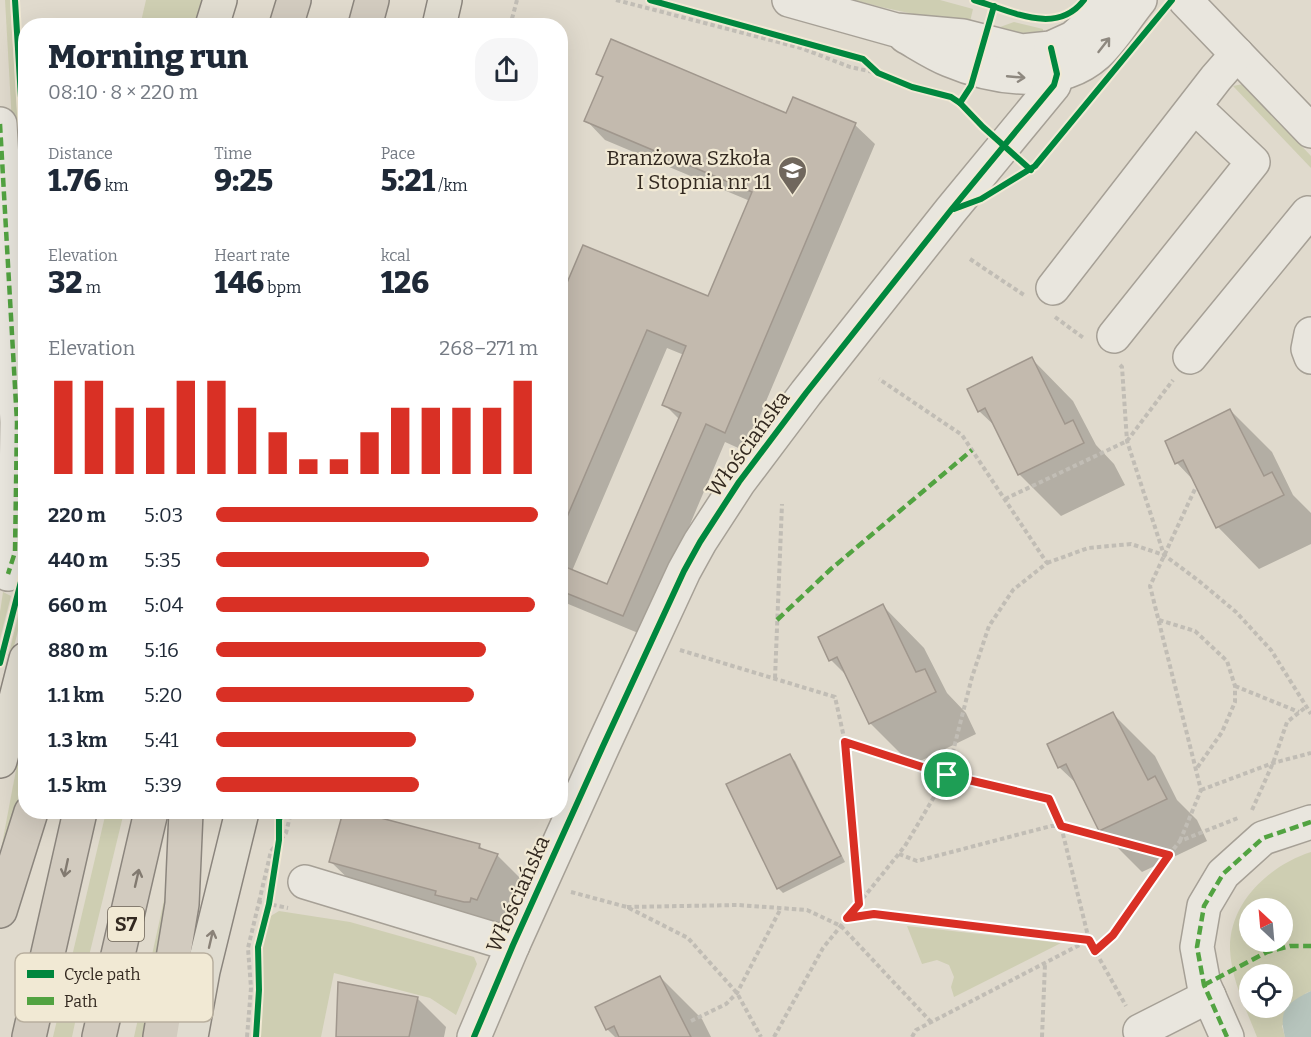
<!DOCTYPE html>
<meta charset="utf-8">
<style>
:root{--surface:#fff;--page:#f6f6f7;--text:#1f2937;--muted:#747a83;--accent:#d93025}
body{margin:0;font-family:Bitter,serif;background:var(--page);color:var(--text);height:100vh;display:flex;flex-direction:column;font-size:22px;white-space:nowrap}
*{box-sizing:border-box;margin:0}
p{font-size:20px;color:var(--muted)}
.icon{flex:none;width:33px;height:33px;fill:none;stroke:currentColor;stroke-width:2;stroke-linecap:round;stroke-linejoin:round}
.map{position:relative;flex:1;overflow:hidden}
.panel{position:absolute;left:18px;top:18px;width:550px;height:801px;display:flex;flex-direction:column;background:var(--surface);border-radius:24px;box-shadow:0 6px 24px #0002}
.panel>*{flex:none}
.needle{width:39px;rotate:334deg}
.fabs{position:absolute;left:1239px;top:898px;display:grid;gap:12px}
.fabs a{display:grid;place-items:center;width:54px;height:54px;border-radius:50%;background:var(--surface);box-shadow:0 6px 24px #0002;font-size:30px}
.pin{position:absolute;display:grid;place-items:center;width:51px;height:51px;color:#fff;margin:-26px;border:3px solid #fff;border-radius:50%;box-shadow:0 2px 6px #0007}
.round{display:grid;place-items:center;flex:none;width:63px;height:63px;border-radius:24px;background:var(--page)}
.overview{display:flex;align-items:center;justify-content:space-between;height:102px;padding:0 30px}
h1{font-size:33px;font-weight:800;line-height:45px}
.figures{display:grid;grid-template-columns:repeat(3,1fr);gap:9px;height:102px;padding:6px 30px}
.figures div{display:grid;align-content:center}
.figures b{font-size:30px;font-weight:800}
.figures small{font-size:16px;font-weight:400}
.figures p{font-size:16px}
.chart{height:168px;padding:12px 30px}
.chart p{display:flex;justify-content:space-between}
.chart svg{width:100%;height:108px;margin-top:6px;stroke:var(--accent);stroke-width:6}
ul{padding:0 30px;list-style:none;font-size:20px}
li{display:grid;grid-template-columns:96px 72px 1fr;align-items:center;height:45px}
li i{height:15px;border-radius:8px;background:var(--accent)}
.map>svg:first-child{display:block}
.green{fill:#ceceb2;fill-rule:evenodd}
.water{fill:#b7c5bd}
.shadow{fill:#0003;fill-rule:evenodd}
.building{fill:#c3baae;stroke:#a0978d;stroke-width:1.5}
.lines{fill:none;stroke-linecap:round;stroke-linejoin:round}
.minor-casing{stroke:#a6a096;stroke-width:36}
.major-casing{stroke:#8b857d;stroke-width:36}
.highway-casing{stroke:#8b857d;stroke-width:36}
.path{stroke:#c1bdb5;stroke-width:4;stroke-dasharray:4.5 3;stroke-linecap:butt}
.minor{stroke:#e9e6de;stroke-width:33}
.major{stroke:#e0dcd0;stroke-width:33}
.highway{stroke:#d2cbbf;stroke-width:33}
.quiet{stroke:#52a341;stroke-width:4.5;stroke-dasharray:9 4.5;stroke-linecap:butt}
.cycleway-casing{stroke:#f1e9d4;stroke-width:10}
.cycleway{stroke:#00873e;stroke-width:6}
.oneway{stroke:#8e887f}
.oneway2{stroke:#827a70}
.oneway3{stroke:#8a8278}
.route-casing{stroke:#fff;stroke-width:12}
.route{stroke:#d93025;stroke-width:8}
.labels{text-anchor:middle;dominant-baseline:central;stroke-width:4.5;stroke-linejoin:round;paint-order:stroke}
.shield{fill:#f1e9d4;stroke:#6c6356;stroke-width:1.5}
.shield-label{font-size:20px;font-weight:bold;fill:#332920}
.poi-label{font-size:21px;fill:#332920;stroke:#f1e9d4;text-anchor:end}
.street-label{font-size:21px;fill:#332920;stroke:#f1e9d4}
.key{fill:#f1e9d4;stroke:#b8af9e;stroke-width:1.5}
.key-label{font-size:16px;fill:#332920}
</style>
<div class="map">
<svg width="1311" height="1037" viewBox="0 0 1311 1037">
<rect width="100%" height="100%" fill="#e0dacd"/>
<g class="green">
<polygon points="5,0 10,0 25,233 25,352"/>
<polygon points="146,0 208,0 200,25 140,26"/>
<polygon points="854,0 940,0 973,9 969,26 881,7"/>
<polygon points="1014,22 1043,29 1043,32 1021,33 1000,27"/>
<polygon points="1243,84 1311,156 1311,168 1233,86"/>
<polygon points="3,592 11,596 0,639 0,612"/>
<polygon points="22,600 25,602 0,704 0,690"/>
<polygon points="25,722 25,791 0,871 0,855"/>
<polygon points="106,812 124,812 89,956 72,1037 53,1037"/>
<path d="M1311,852V991L1306,993L1282,1026L1285,1037H1257C1246,1009 1231,979 1230,949C1229,902 1270,865 1311,852ZM1250,909H1282V942H1250ZM1250,975H1282V1008H1250Z"/>
<polygon points="166,891 148,1037 134,1037"/>
<polygon points="279,911 350,922 474,957 477,964 456,1015 430,998 334,973 321,1037 259,1037 262,995 261,953 269,917"/>
<polygon points="907,926 1061,943 954,997 951,987 954,977 949,965 937,960 922,964"/>
</g>
<path class="water" d="M1311,991V1037H1285C1278,1009 1287,1003 1311,991Z"/>
<g class="shadow">
<path d="M598,73L787,115L855,125L875,144L745,451L725,442L643,635L561,601V300L708,298L750,201L605,140L586,120L604,79ZM667,348L684,355L664,404L680,420L608,586L572,571Z"/>
<polygon points="1032,359 1073,401 1096,445 1114,464 1125,485 1061,516 1019,474 997,428 979,411"/>
<polygon points="1230,410 1272,452 1293,495 1311,513 1311,544 1259,569 1218,527 1195,482 1177,463"/>
<polygon points="883,606 924,648 947,693 966,713 976,734 912,765 870,723 848,677 831,660"/>
<polygon points="1113,714 1155,756 1177,800 1197,820 1207,841 1142,872 1100,830 1078,785 1059,767"/>
<polygon points="790,756 795,761 845,862 783,893 778,888"/>
<polygon points="344,812 352,812 479,845 485,852 497,855 526,884 506,928 360,890 331,862"/>
<polygon points="660,977 702,1019 711,1037 615,1037 608,1030 597,1008"/>
<polygon points="417,998 446,1027 444,1037 337,1037"/>
</g>
<g class="building">
<polygon points="611,39 786,113 793,97 856,123 725,433 706,424 623,616 561,591 561,565 607,584 681,413 662,405 686,346 647,330 561,531 561,297 583,245 708,296 752,192 584,121 603,77 596,74"/>
<polygon points="1032,357 1065,424 1073,420 1084,443 1018,475 985,408 978,412 967,389"/>
<polygon points="1230,409 1264,476 1272,472 1284,495 1216,528 1183,460 1175,464 1165,441"/>
<polygon points="883,604 916,672 925,669 936,692 869,724 837,657 829,661 818,637"/>
<polygon points="1113,712 1148,780 1155,776 1167,799 1099,831 1066,764 1058,768 1047,744"/>
<polygon points="790,754 841,856 777,889 726,784"/>
<polygon points="343,812 358,812 480,844 479,848 498,854 477,900 471,898 470,902 464,902 435,895 436,891 329,862"/>
<polygon points="660,976 691,1037 619,1037 614,1026 606,1030 595,1007"/>
<polygon points="338,982 418,997 409,1037 336,1037"/>
</g>
<g class="lines">
<defs>
<g id="minor">
<polyline points="789,0 896,30 963,36 1022,51 1051,48 1073,38 1082,30 1106,0"/>
<polyline points="1185,0 1311,131"/>
<path d="M905,36C919,44 934,54 949,60C994,79 1058,89 1097,54C1113,39 1126,17 1140,0"/>
<polyline points="0,124 17,422 15,552 8,574"/>
<polyline points="1053,288 1216,78 1237,54"/>
<polyline points="1311,334 1308,349 1311,357"/>
<polyline points="1114,336 1253,162 1195,107"/>
<polyline points="1190,357 1308,213 1311,216"/>
<polyline points="305,882 513,945"/>
<polyline points="1140,1031 1209,996"/>
<polyline points="474,1037 513,945 603,746 684,571 700,542 739,482 806,393 951,210 1054,85 1057,74 1051,48"/>
<polyline points="1227,1037 1204,985 1197,947 1204,906 1223,874 1263,838 1311,822"/>
</g>
<g id="major">
<polyline points="212,26 220,0"/>
<polyline points="439,26 445,0"/>
<polyline points="0,761 26,659"/>
<polyline points="191,1037 203,971 242,812"/>
</g>
<g id="highway">
<polyline points="286,26 294,0"/>
<polyline points="365,26 372,0"/>
<polyline points="0,911 31,812"/>
<polyline points="29,1037 80,812"/>
<polyline points="99,1037 151,812"/>
<polyline points="160,1037 182,904 186,812"/>
</g>
</defs>
<use href="#minor" class="minor-casing"/>
<use href="#major" class="major-casing"/>
<use href="#highway" class="highway-casing"/>
<g class="path">
<polyline points="616,0 801,48 850,67 878,73"/>
<polyline points="510,26 517,0"/>
<polyline points="970,259 1024,295"/>
<polyline points="1055,317 1085,339"/>
<polyline points="1120,365 1122,367 1127,441 1164,555"/>
<polyline points="1005,499 1127,441 1173,380"/>
<polyline points="1047,563 1088,548 1131,544 1164,555 1199,581 1236,612 1271,650 1311,714"/>
<polyline points="1159,620 1195,631 1227,661 1235,686 1235,702 1222,732 1197,768"/>
<polyline points="680,650 835,697 845,742 947,775 1049,799 1061,826 1089,940 874,914 847,918"/>
<polyline points="775,678 782,504"/>
<polyline points="1235,686 1299,712"/>
<polyline points="845,742 859,903"/>
<polyline points="1201,790 1273,763 1311,753"/>
<polyline points="1252,810 1273,763 1287,722 1306,707"/>
<polyline points="1180,841 1201,790 1150,586 1195,489"/>
<polyline points="899,854 917,861 1051,826 1061,826 1169,855 1113,935 1095,951"/>
<polyline points="1169,855 1180,841 1238,818"/>
<polyline points="571,892 627,907 688,938 737,993 761,1037"/>
<polyline points="259,902 271,851 286,833 291,812"/>
<polyline points="627,907 738,905 807,910 841,926 931,1022"/>
<polyline points="691,1021 726,1004 737,993 781,908"/>
<polyline points="247,1037 251,988 248,948 259,902 288,908"/>
<polyline points="774,1037 823,948 905,846 947,775 972,677 989,626 1013,590 1047,563 962,435 879,379"/>
<polyline points="912,1037 916,1030 1089,940 1126,1006"/>
<polyline points="1042,1037 1045,964"/>
</g>
<use href="#minor" class="minor"/>
<use href="#major" class="major"/>
<use href="#highway" class="highway"/>
<g class="quiet">
<polyline points="0,124 17,422 15,552 8,574"/>
<polyline points="777,620 831,569 972,450"/>
<polyline points="1204,985 1267,952 1290,946 1311,946"/>
<polyline points="1227,1037 1204,985 1197,947 1204,906 1223,874 1263,838 1311,822"/>
</g>
<defs>
<g id="cycleway">
<polyline points="15,0 26,179"/>
<polyline points="650,0 863,59 878,73 912,87 951,97 960,103 983,127 1031,170"/>
<path d="M974,0C1010,10 1056,37 1084,0"/>
<polyline points="960,103 971,86 994,6"/>
<polyline points="954,209 981,199 1035,166 1172,0"/>
<polyline points="0,663 26,562"/>
<polyline points="256,1037 259,990 258,947 269,904 279,840 279,820 281,812"/>
<polyline points="474,1037 513,945 603,746 684,571 700,542 739,482 806,393 951,210 1054,85 1057,74 1051,48"/>
</g>
</defs>
<use href="#cycleway" class="cycleway-casing"/>
<use href="#cycleway" class="cycleway"/>
</g>
<defs><path id="oneway-shaft" d="M-6 0H5M1.5-3L5.5 0L1.5 3" fill="none" stroke-width="1.6" stroke-linecap="round" stroke-linejoin="round" transform="scale(1.5)"/></defs>
<g class="oneway">
<use href="#oneway-shaft" transform="translate(1104 45) rotate(-52)"/>
<use href="#oneway-shaft" transform="translate(1016 77) rotate(5)"/>
</g>
<g class="oneway2">
<use href="#oneway-shaft" transform="translate(66 868) rotate(102)"/>
<use href="#oneway-shaft" transform="translate(137 878) rotate(-77)"/>
</g>
<use class="oneway3" href="#oneway-shaft" transform="translate(211 939) rotate(-77)"/>
<g class="lines">
<defs>
<polygon id="route" points="845,742 947,775 1049,799 1061,826 1169,855 1113,935 1095,951 1089,940 874,914 847,918 859,904"/>
</defs>
<use href="#route" class="route-casing"/>
<use href="#route" class="route"/>
</g>
<defs>
<symbol id="school-pin" viewBox="-11 -11 22 30"><path d="M0 17L-7.5 6A9.5 9.5 0 1 1 7.5 6Z" fill="#70675d" stroke="#f1e9d4"/><path d="M0-5L7-2L0 1L-7-2ZM-4 1L0 2.5L4 1V4Q0 6-4 4Z" fill="#fff"/></symbol>
</defs>
<g fill-rule="evenodd">
<use href="#school-pin" x="776" y="154" width="33" height="45"/>
</g>
<g class="labels">
<rect class="shield" x="108" y="907" width="36" height="34" rx="4.5"/>
<g class="shield-label">
<text x="126" y="924">S7</text>
</g>
<g class="poi-label">
<text x="771" y="158">Branżowa Szkoła<tspan x="771" dy="24">I Stopnia nr 11</tspan></text>
</g>
<g class="street-label">
<text transform="translate(748 444) rotate(-54)">Włościańska</text>
<text transform="translate(518 894) rotate(-66)">Włościańska</text>
</g>
</g>
<rect x="15" y="953" width="198" height="69" rx="9" class="key"/>
<rect x="27" y="970" width="27" height="8" fill="#00873e"/>
<rect x="27" y="997" width="27" height="8" fill="#52a341"/>
<g class="key-label">
<text x="64" y="980">Cycle path</text>
<text x="64" y="1007">Path</text>
</g>
</svg>
<div class="fabs">
<a><svg class="needle" viewBox="-14 -14 28 28"><path d="M0-13l5 13h-10z" fill="#e53935"/><path d="M0 13l5-13h-10z" fill="#747a83"/></svg></a>
<a><svg class="icon" aria-label="locate" viewBox="0 0 24 24"><circle cx="12" cy="12" r="6"/><path d="M12 2v4M12 18v4M2 12h4M18 12h4"/></svg></a>
</div>
<div class="pin" style="left:947px;top:775px;background:#1e9e55"><svg class="icon" aria-label="arrive" viewBox="0 0 24 24"><path d="M6 21V4h12l-3 4 3 4H6"/></svg></div>
<section class="panel">
<div class="overview"><div><h1>Morning run</h1><p>08:10 · 8 × 220 m</p></div><a class="round"><svg class="icon" aria-label="share" viewBox="0 0 24 24"><path d="M12 15V3M7 8l5-5 5 5M5 13v7h14v-7"/></svg></a></div>
<div class="figures">
<div><p>Distance</p><b>1.76<small> km</small></b></div>
<div><p>Time</p><b>9:25</b></div>
<div><p>Pace</p><b>5:21<small> /km</small></b></div>
</div>
<div class="figures">
<div><p>Elevation</p><b>32<small> m</small></b></div>
<div><p>Heart rate</p><b>146<small> bpm</small></b></div>
<div><p>kcal</p><b>126</b></div>
</div>
<div class="chart"><p><span>Elevation</span>268–271 m</p>
<svg viewBox="0 0 160 44" preserveAspectRatio="none"><path d="M5 44V6M15 44V6M25 44V17M35 44V17M45 44V6M55 44V6M65 44V17M75 44V27M85 44V38M95 44V38M105 44V27M115 44V17M125 44V17M135 44V17M145 44V17M155 44V6"/></svg>
</div>
<ul>
<li><b>220 m</b>5:03<i style="width:100%"></i></li>
<li><b>440 m</b>5:35<i style="width:66%"></i></li>
<li><b>660 m</b>5:04<i style="width:99%"></i></li>
<li><b>880 m</b>5:16<i style="width:84%"></i></li>
<li><b>1.1 km</b>5:20<i style="width:80%"></i></li>
<li><b>1.3 km</b>5:41<i style="width:62%"></i></li>
<li><b>1.5 km</b>5:39<i style="width:63%"></i></li>
</ul>
</section>
</div>
